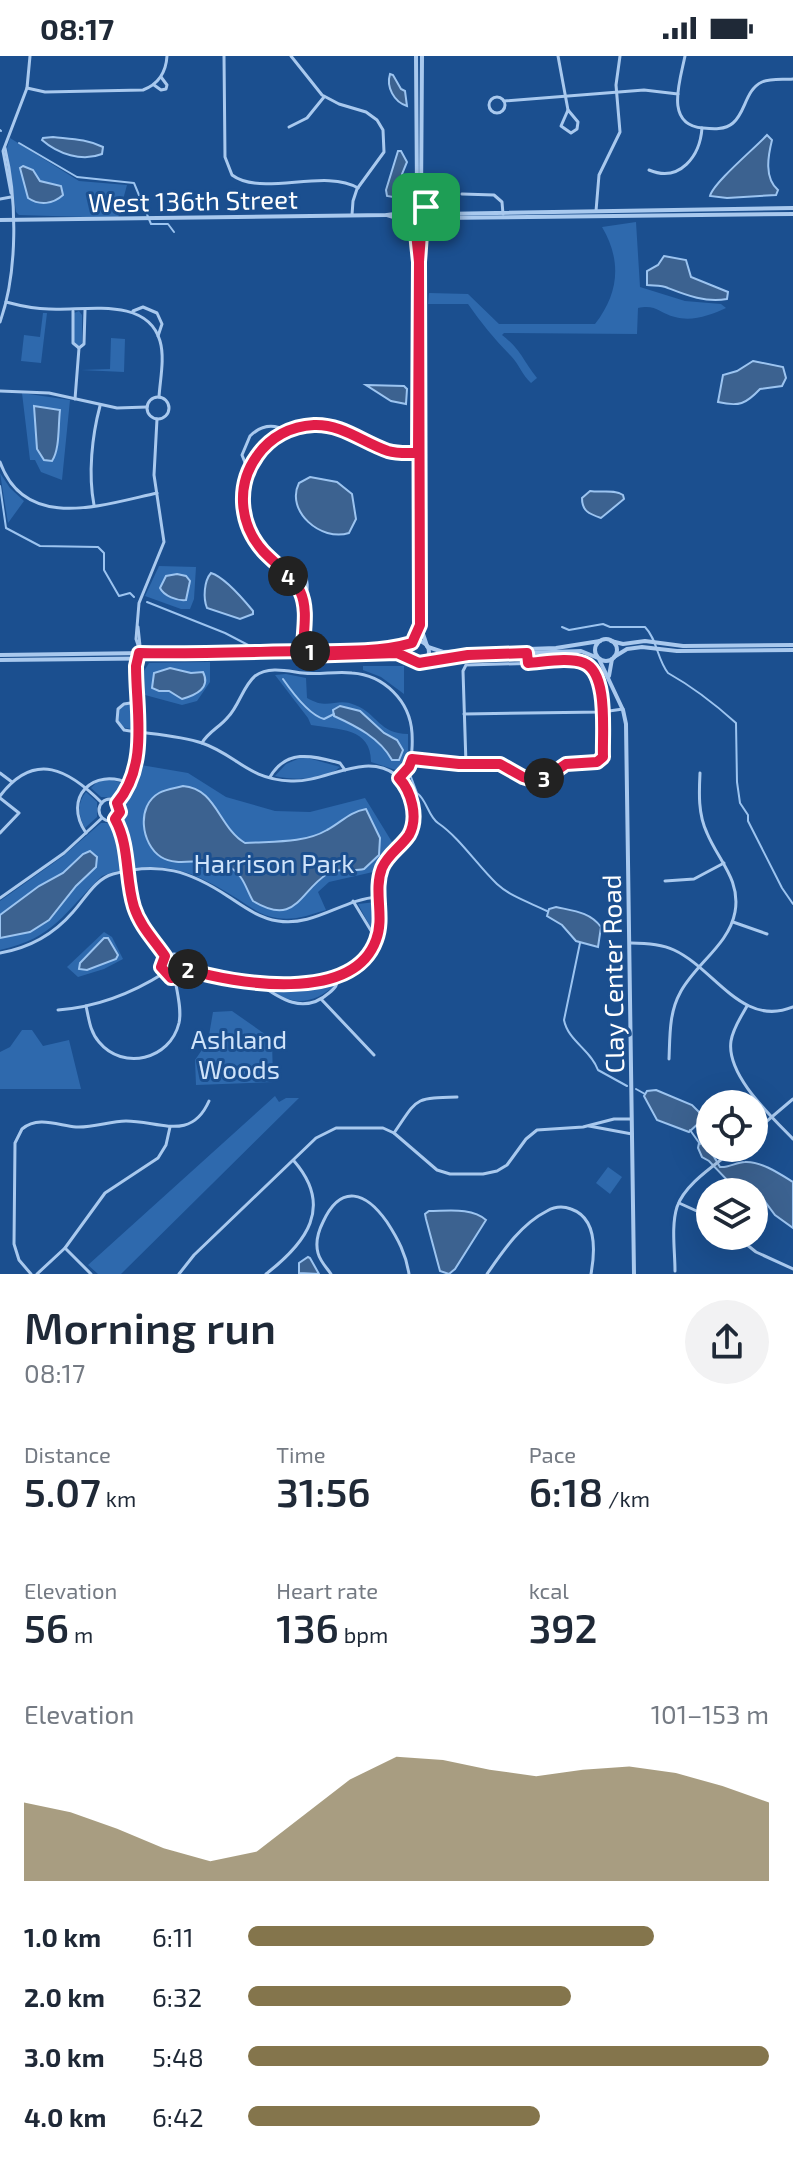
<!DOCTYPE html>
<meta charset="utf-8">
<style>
:root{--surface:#fff;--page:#f2f2f3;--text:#1f2937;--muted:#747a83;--accent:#84754c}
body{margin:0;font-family:"Exo 2",sans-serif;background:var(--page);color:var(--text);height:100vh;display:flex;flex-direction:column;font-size:30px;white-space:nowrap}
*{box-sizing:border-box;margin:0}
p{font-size:26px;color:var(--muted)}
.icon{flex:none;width:44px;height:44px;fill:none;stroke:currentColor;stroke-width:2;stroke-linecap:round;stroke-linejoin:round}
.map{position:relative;height:1218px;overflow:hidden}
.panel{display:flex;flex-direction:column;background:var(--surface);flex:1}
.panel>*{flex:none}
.fabs{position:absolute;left:696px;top:1034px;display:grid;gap:16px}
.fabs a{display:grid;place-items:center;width:72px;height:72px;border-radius:50%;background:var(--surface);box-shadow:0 8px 32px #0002;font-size:40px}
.pin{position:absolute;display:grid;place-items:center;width:68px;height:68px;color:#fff;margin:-34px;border-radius:16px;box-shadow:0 4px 12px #0006}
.km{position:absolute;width:40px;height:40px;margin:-20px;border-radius:50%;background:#222;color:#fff;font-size:22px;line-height:40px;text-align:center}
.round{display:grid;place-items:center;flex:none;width:84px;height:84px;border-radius:42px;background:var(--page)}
.head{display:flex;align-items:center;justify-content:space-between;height:136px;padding:0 24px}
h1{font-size:44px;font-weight:600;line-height:60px}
.metrics{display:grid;grid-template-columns:repeat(3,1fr);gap:12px;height:136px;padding:8px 24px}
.metrics div{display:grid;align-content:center}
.metrics b{font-size:40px;font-weight:600}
.metrics small{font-size:22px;font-weight:400}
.metrics p{font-size:22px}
.chart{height:224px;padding:16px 24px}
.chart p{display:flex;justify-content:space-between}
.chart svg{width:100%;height:144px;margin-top:8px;fill:var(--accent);opacity:.7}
ul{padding:0 24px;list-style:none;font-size:26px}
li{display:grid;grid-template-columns:128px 96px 1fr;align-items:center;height:60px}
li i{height:20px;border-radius:10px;background:var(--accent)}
.status{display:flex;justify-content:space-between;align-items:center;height:56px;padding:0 40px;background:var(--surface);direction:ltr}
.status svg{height:22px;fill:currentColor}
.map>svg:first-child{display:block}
.green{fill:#2e69ad}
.water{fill:#3c6290;stroke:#9cc4f0;stroke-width:2}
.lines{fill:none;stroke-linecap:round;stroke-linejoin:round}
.stream{stroke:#9cc4f0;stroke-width:2}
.minor{stroke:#a9c9ee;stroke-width:3}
.tertiary{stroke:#a9c9ee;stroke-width:4}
.route-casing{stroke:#fff;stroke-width:16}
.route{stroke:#e11d48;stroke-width:10}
.labels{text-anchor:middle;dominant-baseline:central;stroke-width:6;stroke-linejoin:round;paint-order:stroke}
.street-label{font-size:26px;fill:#fff;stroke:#1b4f8f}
.park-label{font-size:26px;fill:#cfe3fa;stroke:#1b4f8f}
</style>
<div class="status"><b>08:17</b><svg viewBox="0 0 49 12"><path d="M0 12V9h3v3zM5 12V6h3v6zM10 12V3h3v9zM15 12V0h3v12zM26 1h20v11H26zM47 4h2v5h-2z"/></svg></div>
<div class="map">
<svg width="793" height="1218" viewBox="0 0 793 1218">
<rect width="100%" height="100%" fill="#1b4f8f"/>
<g class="green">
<polygon points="10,82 79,125 127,129 118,162 19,159 16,156 7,92"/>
<path d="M636,166L640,231L685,245L721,248L726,252C711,259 692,266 675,261C659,257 656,248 638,252L637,278L504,277L502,279C522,295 522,303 537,322L531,327C522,319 519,308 511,300C495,284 481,267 468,248H428L429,237L468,238L499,268H595C619,237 622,205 602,171Z"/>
<polygon points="79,255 82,259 82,287 79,290 74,288 74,257"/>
<polygon points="43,257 47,257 41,307 21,305 24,279 40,281"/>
<polygon points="111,282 125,283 124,316 81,314 110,313"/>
<polygon points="22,337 70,344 62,424 41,416 35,404 30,404"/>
<polygon points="0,417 10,432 24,445 8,467"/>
<polygon points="159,510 196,511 194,543 190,553 181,553 145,540"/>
<polygon points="210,606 210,626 197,645 182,649 145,639 144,615 149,607"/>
<polygon points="363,610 404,610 404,638 381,621 363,614"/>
<path d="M286,618L306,622L307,642C329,655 336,641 355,649C378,658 379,678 408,678V702L399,715L371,706C371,671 339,674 311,669L308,662L275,619Z"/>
<polygon points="127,648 133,649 131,673 122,671 118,665 119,654"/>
<path d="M300,702H308L340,711C325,724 295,725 275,720L286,708Z"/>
<path d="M141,709L188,717L226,741L275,755L310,756L365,742L392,786L396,788L373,816L329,826L318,836L326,854C309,859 295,865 277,862C262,860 250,851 238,843C205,823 178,807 138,812C126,813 114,815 102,820C64,856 55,882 0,894V845L62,801L101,767H113L119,764L123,754L122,745L132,731Z"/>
<polygon points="109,723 125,728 117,742 101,741 91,732 98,725"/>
<path d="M86,736L97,746V761L85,772C78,760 77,746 86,736Z"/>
<polygon points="376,846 377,872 374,878 358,848"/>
<polygon points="104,876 112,881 123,903 104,913 78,921 67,911"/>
<circle cx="173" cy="910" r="10"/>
<path d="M335,924L336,928C314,949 290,951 268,931Z"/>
<polygon points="232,955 272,983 273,1026 196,1029 195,1004 208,985 213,956"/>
<polygon points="22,974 32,974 43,990 69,984 81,1033 0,1033 0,996 10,991"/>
<polygon points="275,1040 279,1046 286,1042 299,1042 121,1218 98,1218 88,1209"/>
<polygon points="608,1111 622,1121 610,1138 596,1127"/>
</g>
<g class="water">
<path d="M390,18L393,19L401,33L405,35L407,50C394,46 386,31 390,18Z"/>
<path d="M767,79L772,84C768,100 764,122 778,134L776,139L727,142L710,140C713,127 755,92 767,79Z"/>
<path d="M53,81C71,83 87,83 103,91L102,98C82,106 58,98 42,84L43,82Z"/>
<polygon points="398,95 401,95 407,106 402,118 405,132 393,141 387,140 386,134"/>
<path d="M23,110L33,114L40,125L61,130L63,139C53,148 40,150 28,142L20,112Z"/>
<path d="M664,200L686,204L691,221L728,236L727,243C706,247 686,239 668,232C661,229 654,230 647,229V215L658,209Z"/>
<path d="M753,305L783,311L786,322L782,330L760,333C746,348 739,351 718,346L723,319L737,315Z"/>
<polygon points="366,329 404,330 407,333 406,348 391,345"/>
<path d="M34,350L60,354C58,370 60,393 52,405L44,404L37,393Z"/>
<path d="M310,421L337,426L352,438L356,463L349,477C321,486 285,455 299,427Z"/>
<path d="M590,435C601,437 614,433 623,439L624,443L601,462C589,458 582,455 582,442Z"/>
<path d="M211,517C224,521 244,544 253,555V558L240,563L207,552C203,542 204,525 211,517Z"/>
<path d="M177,518L186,520L190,525L186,544C177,545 164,540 160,532L166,520Z"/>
<path d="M170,612L191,617L203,616C211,632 196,639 182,643L169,635H159L152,632L154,617Z"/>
<path d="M340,650L360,655L384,677L397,684L403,694L399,704H392C380,682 356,670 334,660L333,654Z"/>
<path d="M183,730C216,732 219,772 245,787C271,785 303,788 327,774C342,766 349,756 366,753L380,782L379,799L364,813C353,816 337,811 327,818C299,836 296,871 253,845C245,831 244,819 228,810C205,798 180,813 161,801C141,788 136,750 159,737C166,733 176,732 183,730Z"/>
<polygon points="90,795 97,801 96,811 76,830 49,864 30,876 0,882 0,859 39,830 63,817 83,798"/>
<path d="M556,851C574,855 590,856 601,871L598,891L576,885L562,869L547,860L549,853Z"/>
<polygon points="104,882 108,882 118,899 116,903 87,914 79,913 80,907"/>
<polygon points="656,1034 692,1049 701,1058 701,1065 689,1076 657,1064 644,1040 647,1035"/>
<path d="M710,1081V1092H715L713,1099L720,1111C729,1112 736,1106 745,1106C761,1105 780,1118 793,1126V1172L775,1159L763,1143L754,1136L728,1125L709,1105L702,1101L698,1092L699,1087Z"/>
<path d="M429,1155C447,1155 472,1151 486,1164L455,1213L449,1218L440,1215L426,1163L425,1158Z"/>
<polygon points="308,1201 310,1202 319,1218 299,1217 299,1207"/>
</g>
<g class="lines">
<g class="stream">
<polyline points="0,74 1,75"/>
<polyline points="19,87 77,121 134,127 151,168 168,168 174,176"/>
<polyline points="0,430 6,472 40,490 98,491 104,497 104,514 119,540 130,537 134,541"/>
<polyline points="147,546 225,577 250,590"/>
<path d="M562,571L569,574L603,568L610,571H645C657,583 657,603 668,617C693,631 716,649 736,667L737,726L740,747L748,759V765L782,832L793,848"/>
<path d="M283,623C292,636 309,659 324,663L334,658"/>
<path d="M411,721L417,737C427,744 428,760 438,767C460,782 477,809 497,828C511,841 531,847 547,855"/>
<path d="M580,887L564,964C568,985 591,994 598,1014L627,1030"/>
<polyline points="636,1033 645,1038"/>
<polyline points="690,1074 700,1088"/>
</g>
<g class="minor">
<path d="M224,0L225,101L232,119C261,141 325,112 358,132"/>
<polyline points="291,0 322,39 339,48 366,56 377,64 383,74 384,96 357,133 353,145 352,159"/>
<polyline points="558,0 568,54"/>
<path d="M685,0C680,25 664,69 703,72C713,73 725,74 733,67C746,56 745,34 762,26C771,22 783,24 793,23"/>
<polyline points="154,29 161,34 166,33 167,29 161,21"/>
<path d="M27,32L45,36L143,34C159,28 166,17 167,0"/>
<circle cx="497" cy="49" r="8"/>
<polyline points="504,45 644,34 678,38"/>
<polygon points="568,54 578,66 577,73 571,77 561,70"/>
<polyline points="289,71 307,62 324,41"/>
<path d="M649,114C680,127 700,100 702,72"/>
<polyline points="11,137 3,95 27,32 30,0"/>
<polyline points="462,138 494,139 502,146 503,158"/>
<polyline points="0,143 11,141"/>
<polyline points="596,155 599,119 620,76 616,29 620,0"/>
<path d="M6,246C21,250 35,253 49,253C85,255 147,240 160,285C165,302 160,324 159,341"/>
<polyline points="73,255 73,287 79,292"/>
<polyline points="133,255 143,251 157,257 162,268 158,280"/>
<path d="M0,266C18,216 17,143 5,92"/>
<polyline points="0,335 49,337 117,352 147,351"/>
<circle cx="158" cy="352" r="11"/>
<polyline points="75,343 79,292 84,288 85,254"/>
<path d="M0,406C25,476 102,449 157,437"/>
<path d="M248,414L242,399L250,380C261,369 273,367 287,375"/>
<path d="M94,449C88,418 92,380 100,350"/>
<path d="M273,504C300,499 314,522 304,546"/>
<polyline points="138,571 140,590"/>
<polyline points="139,592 136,583 139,547 164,486 154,419 157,363"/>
<path d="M303,596C303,577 308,554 300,536C293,520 276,508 264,496C239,469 236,430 256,401C269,382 290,371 313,369C341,368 361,385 387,394C396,398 407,397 417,397"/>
<polyline points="138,630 139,607"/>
<path d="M137,646L124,648L118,653L117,665L124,674C149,678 179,679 202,687C237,699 247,723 291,725C325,727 365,695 396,719C412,731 419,763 408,780C398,794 384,801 380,819C372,857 392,885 352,913C311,941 231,926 186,913"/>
<polyline points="464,658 602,656 623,653"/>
<path d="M202,687C208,676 220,671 228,661C239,650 243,630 255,620C269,610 287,615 303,617C319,619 336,615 352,617C384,619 410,645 412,677C413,696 412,708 399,722"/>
<path d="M412,703L460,708C474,709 492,705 505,710C516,713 521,723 533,724C548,724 553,711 567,708C577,705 588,707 599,706L603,699C602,672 611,616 580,606L466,609L463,615L466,708"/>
<polyline points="0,717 12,726"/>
<path d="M270,721C287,692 313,700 340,707L345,714"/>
<path d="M0,740C35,694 69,714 102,747"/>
<polyline points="0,742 19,757 0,777"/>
<circle cx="110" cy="754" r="11"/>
<path d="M117,747C149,709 136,655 136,610L138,601"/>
<polyline points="115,763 123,781 136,856 165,900"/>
<path d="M86,777C62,742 93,710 130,728"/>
<polyline points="665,825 694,823 724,807"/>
<polyline points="0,842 64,797 102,762"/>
<polyline points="353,845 376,883"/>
<polyline points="733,866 767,878"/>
<path d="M631,887C646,887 661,888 674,894C715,913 742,972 793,951"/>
<path d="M0,897C29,892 54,878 73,856C85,843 95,823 113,818C159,805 190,815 229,841C244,851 259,862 278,865C314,871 343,843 378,841"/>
<circle cx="174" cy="910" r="12"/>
<path d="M258,927C280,943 304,959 329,937C335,932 338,929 338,921"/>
<polyline points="321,943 374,999"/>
<path d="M86,950C89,963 90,976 99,986C123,1015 170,1004 179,967C182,953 177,937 175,923"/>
<path d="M747,950C741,961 733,972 731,985C726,1019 771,1060 793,1083"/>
<path d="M58,954C98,951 131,938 164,917"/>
<path d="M669,1003C670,980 669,957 680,937C695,908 729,889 735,856C741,824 718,804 707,777C698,758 699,737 700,717"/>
<polyline points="589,1070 632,1078"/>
<polyline points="754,1076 793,1043"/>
<path d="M394,1077C418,1042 413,1042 457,1041"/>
<polyline points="679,1147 710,1161"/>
<polyline points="736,1180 756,1196 793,1213"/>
<polyline points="65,1192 91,1218"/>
<path d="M675,1215C675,1195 671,1170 677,1151C685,1127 717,1108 736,1092"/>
<path d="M31,1218L19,1204L14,1188L15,1087L22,1073C38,1060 57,1069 76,1071C93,1072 110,1065 126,1065C159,1065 191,1086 209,1045"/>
<polyline points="37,1218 65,1192 105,1137 158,1102 166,1089 170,1071"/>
<polyline points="179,1218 194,1199 316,1082 336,1072 383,1072 394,1077 437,1114 450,1118 483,1118 497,1115 507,1109 526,1083 537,1074 583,1071 614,1063 631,1063"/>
<path d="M266,1218C306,1187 334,1151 294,1105"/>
<path d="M331,1218C326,1211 320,1205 318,1197C315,1186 318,1176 323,1166C341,1127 366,1136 387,1166C398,1183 406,1198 409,1218"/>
<path d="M487,1218C503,1195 521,1168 547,1155C554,1151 563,1150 571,1153C597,1162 595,1196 591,1218"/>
</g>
<g class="tertiary">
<polyline points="422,0 421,142 423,149"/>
<circle cx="418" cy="160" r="11"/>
<polyline points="411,150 417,133 416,0"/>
<polyline points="427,153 441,158 793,152"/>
<polyline points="387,159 407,165"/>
<polyline points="0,164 387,159 402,157 409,153"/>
<polyline points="428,165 438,162 793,158"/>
<polyline points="413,169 416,177 418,203"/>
<polyline points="424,169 420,183 419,206 418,523 420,569 427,590"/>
<circle cx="606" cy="594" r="11"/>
<polyline points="611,585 623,588 645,585 683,590 793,589"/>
<circle cx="418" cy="596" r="11"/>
<polyline points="412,587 420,569"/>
<polyline points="428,591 443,596 556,592 600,585"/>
<polyline points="0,599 363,594 411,588"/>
<polyline points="614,601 627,593 642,591 677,595 793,594"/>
<polyline points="599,603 623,654 626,668 634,1218"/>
<polyline points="0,604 359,600 397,597 412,606"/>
<polyline points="423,606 468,599 581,595 598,602"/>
<polyline points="609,620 612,603"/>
</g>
</g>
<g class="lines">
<defs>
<path id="route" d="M426,151L429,162L421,178L419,206L420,569L412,587C377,597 338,595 301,595C247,596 193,598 139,597L136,610C136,655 149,709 117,747L120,756L115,763C130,790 125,822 134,851C140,870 154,884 165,900L161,911L171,922L181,921L186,913C235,928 353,948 376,884C385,861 373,835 382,812C388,798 401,791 409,779C419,761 411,735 399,722L409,711L412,703L459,708H500L523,721L533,724L546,722L566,708L597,706L603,701C602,678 609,617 584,607C569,601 544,606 528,607L527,597L468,599L419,607L397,597L303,600V590C304,572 308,552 300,535C292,519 275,508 263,495C239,468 236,429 257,400C270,381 291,370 314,369C342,368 362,386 388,395C398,398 408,397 418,397L419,206L416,177L407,160L409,153L414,149L426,151"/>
</defs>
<use href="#route" class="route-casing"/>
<use href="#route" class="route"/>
</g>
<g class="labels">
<g class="street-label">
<text transform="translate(193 144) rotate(-1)">West 136th Street</text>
<text transform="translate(612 918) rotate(-91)">Clay Center Road</text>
</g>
<g class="park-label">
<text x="274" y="806">Harrison Park</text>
<text x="239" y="982">Ashland<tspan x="239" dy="30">Woods</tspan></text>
</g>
</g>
</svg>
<div class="fabs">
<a><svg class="icon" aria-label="locate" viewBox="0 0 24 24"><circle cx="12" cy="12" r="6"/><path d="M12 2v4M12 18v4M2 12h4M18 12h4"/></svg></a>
<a><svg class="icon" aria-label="layers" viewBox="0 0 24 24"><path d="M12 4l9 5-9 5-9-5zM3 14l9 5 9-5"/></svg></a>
</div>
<div class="pin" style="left:426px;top:151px;background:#1e9e55"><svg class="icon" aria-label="arrive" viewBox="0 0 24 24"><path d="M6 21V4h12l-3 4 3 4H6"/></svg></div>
<b class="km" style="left:310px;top:595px">1</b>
<b class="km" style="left:188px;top:913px">2</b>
<b class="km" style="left:544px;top:722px">3</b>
<b class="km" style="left:288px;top:520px">4</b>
</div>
<section class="panel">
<div class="head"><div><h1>Morning run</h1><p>08:17</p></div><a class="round"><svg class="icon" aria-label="share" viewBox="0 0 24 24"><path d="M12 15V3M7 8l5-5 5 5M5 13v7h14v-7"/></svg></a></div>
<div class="metrics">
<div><p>Distance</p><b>5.07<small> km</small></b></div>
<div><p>Time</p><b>31:56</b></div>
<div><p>Pace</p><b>6:18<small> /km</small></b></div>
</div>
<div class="metrics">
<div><p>Elevation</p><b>56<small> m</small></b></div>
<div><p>Heart rate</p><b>136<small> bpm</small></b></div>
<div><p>kcal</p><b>392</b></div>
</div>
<div class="chart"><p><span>Elevation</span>101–153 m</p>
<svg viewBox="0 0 160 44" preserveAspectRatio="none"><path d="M0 44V20L10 23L20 28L30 34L40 38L50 35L60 24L70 13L80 6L90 7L100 10L110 12L120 10L130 9L140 11L150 15L160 20V44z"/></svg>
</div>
<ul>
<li><b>1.0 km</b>6:11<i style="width:78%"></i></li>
<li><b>2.0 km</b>6:32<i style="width:62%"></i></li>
<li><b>3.0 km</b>5:48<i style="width:100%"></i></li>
<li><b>4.0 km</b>6:42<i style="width:56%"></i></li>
</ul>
</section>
